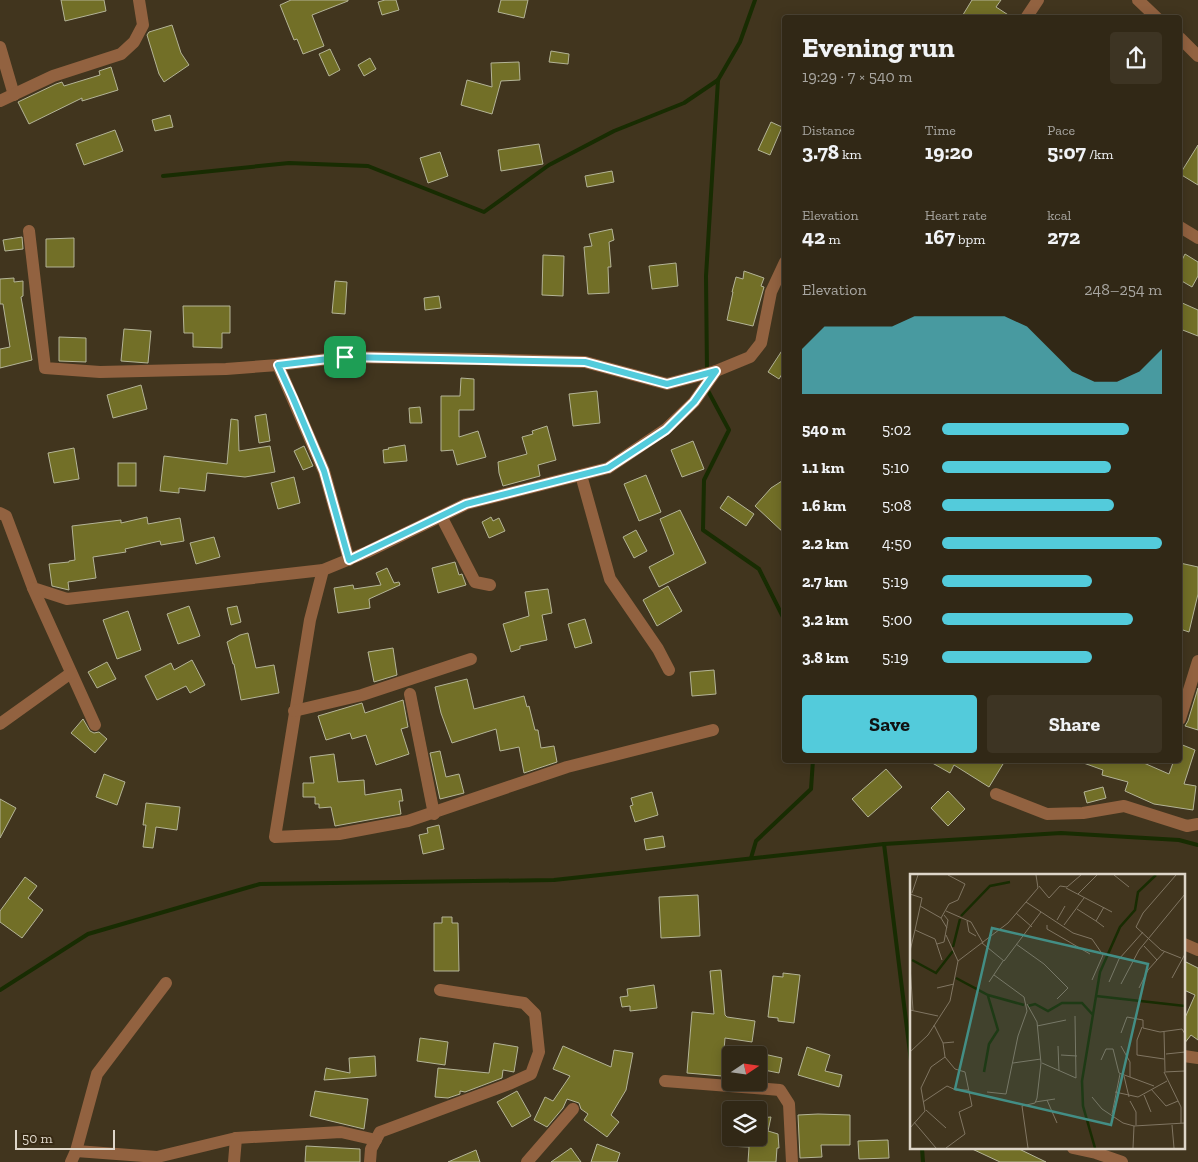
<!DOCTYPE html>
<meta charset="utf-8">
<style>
:root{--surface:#312816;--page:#3d3423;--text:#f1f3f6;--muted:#a8a6a1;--line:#4c4435;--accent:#53cbdb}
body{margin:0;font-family:"Zilla Slab",serif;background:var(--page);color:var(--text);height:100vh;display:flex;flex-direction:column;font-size:19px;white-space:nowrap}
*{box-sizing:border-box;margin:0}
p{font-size:16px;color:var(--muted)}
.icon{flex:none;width:28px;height:28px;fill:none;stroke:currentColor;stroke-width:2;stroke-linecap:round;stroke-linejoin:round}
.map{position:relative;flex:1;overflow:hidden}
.side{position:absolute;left:782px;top:15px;width:400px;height:748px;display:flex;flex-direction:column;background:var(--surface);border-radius:5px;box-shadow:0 2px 12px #0003,0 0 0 1px var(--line)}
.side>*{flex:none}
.needle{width:32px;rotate:77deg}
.tools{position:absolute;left:722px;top:1046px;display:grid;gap:10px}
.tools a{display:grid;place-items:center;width:45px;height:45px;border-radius:5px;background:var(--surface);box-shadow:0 2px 12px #0003,0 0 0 1px var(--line);font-size:25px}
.scale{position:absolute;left:15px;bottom:12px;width:100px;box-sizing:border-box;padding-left:5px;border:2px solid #ded6c9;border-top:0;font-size:14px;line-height:18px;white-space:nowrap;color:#ded6c9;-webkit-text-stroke:4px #372a14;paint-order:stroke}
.pin{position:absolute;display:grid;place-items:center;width:42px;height:42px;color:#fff;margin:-21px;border-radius:10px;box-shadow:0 2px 8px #0006}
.round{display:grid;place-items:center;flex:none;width:52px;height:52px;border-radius:5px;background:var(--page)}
.headline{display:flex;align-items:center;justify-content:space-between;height:85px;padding:0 20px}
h1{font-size:28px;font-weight:700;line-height:38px}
.metrics{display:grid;grid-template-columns:repeat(3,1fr);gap:8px;height:85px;padding:5px 20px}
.metrics div{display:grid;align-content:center}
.metrics b{font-size:21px;font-weight:700}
.metrics small{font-size:14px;font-weight:400}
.metrics p{font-size:14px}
.chart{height:140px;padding:10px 20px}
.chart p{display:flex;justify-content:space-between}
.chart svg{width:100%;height:90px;margin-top:5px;fill:var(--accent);opacity:.7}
.action{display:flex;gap:10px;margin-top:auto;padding:10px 20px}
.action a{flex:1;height:58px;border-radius:5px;background:var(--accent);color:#111;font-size:20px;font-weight:700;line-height:58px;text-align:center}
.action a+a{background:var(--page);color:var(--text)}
ul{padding:0 20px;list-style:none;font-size:16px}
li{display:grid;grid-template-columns:80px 60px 1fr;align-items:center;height:38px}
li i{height:12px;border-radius:6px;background:var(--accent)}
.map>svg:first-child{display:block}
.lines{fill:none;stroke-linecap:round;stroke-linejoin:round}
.stream{stroke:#182c02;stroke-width:4}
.building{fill:#726f27;stroke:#b4b497}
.minor{stroke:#926240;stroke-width:12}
.route-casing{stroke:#fff;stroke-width:10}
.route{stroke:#53cbdb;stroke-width:6}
.inset-river{fill:none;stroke:#182c02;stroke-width:2.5}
.inset-road{fill:none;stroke:#807562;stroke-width:1}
.view{fill:#438e85;fill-opacity:0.15;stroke:#438e85;stroke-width:2.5}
.inset-edge{fill:none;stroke:#ded6c9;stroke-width:2.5}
</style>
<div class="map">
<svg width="1198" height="1162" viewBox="0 0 1198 1162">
<rect width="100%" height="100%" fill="#41351e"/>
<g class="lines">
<g class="stream">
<polyline points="163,176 289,163 368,166 484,212 549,165 614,131 684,103 718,80"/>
<polyline points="707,372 706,276 718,80 740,42 755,0"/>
<polyline points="707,389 729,430 704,480 703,530 759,569 785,621"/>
<polyline points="884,844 912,1069"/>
<polyline points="751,858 756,841 811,789 813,760"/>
<polyline points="0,990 88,934 260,884 554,880 884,844 1061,833 1179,840 1198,845"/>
<polyline points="922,1148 923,1162"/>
</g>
</g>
<g class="building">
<polygon points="61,0 104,0 106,11 65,21"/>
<polygon points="291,0 348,0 348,1 312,15 324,46 303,54 297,39 294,40 280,5"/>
<polygon points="385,0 396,0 399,10 382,15 378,2"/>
<polygon points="501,0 528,0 524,18 498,12"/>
<polygon points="972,0 1001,0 996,7 1013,18 961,18"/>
<polygon points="172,25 181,53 189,65 164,82 159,74 147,35 149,32"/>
<polygon points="330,49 340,70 329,76 319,54"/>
<polygon points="551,51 569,54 568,64 549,62"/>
<polygon points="370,58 376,69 364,76 358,65"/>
<polygon points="519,62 520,80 501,81 492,114 461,105 467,80 492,87 491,63"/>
<polygon points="111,67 118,90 82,101 82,98 29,124 18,102 56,84 62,82 64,86 100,75 99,71"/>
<polygon points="170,115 173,127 155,131 152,120"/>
<polygon points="771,122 782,127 770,155 758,150"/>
<polygon points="115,130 123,151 84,165 76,144"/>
<polygon points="539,144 543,164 501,171 498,150"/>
<polygon points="1198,145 1198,185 1180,174"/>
<polygon points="440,152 448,176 428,183 420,158"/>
<polygon points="612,171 614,182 587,187 585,176"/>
<polygon points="612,229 614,240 609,242 611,267 608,267 609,293 588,294 584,247 592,246 589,234"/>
<polygon points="22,237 23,249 5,251 3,240"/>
<polygon points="74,238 74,267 46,267 46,239"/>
<polygon points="1185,254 1198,262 1198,276 1192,287 1180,280 1180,264"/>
<polygon points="543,255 564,256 563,296 542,295"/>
<polygon points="676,263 678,286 652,289 649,266"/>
<polygon points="744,271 764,278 761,286 764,287 753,326 727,320 733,292 732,292 736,277 743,279"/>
<polygon points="14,278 14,282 23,281 23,296 21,297 32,360 0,368 0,349 10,347 3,304 0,304 0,279"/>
<polygon points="335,281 347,282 345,314 332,313"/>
<polygon points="439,296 441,308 425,310 424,298"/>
<polygon points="1180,302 1198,310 1198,336 1180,329"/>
<polygon points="183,306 230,306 230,333 222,333 222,348 193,347 193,333 184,333"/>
<polygon points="124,329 151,331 148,363 121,361"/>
<polygon points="59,337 86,338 86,362 59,361"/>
<polygon points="785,346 785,369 779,379 768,372"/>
<polygon points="461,378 474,379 474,410 459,410 459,437 478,431 486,457 457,465 453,450 441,451 441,396 460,396"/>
<polygon points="141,385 147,409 113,418 107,395"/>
<polygon points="597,391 600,423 573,426 569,394"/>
<polygon points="420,407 422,423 410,423 409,408"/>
<polygon points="266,414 270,441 259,443 255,416"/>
<polygon points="231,419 238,420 239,451 270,446 275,472 245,477 207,473 205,491 179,488 179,493 160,491 164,456 227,464"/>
<polygon points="547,426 556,460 538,465 540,476 503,486 499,473 498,462 527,454 522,437 533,434 532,431"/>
<polygon points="693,441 704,469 682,477 671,450"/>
<polygon points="405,445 407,461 384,463 383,450 389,449 388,448"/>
<polygon points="304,446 313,466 303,470 294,451"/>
<polygon points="74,448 79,479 54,483 48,453"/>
<rect x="118" y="463" width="18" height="23"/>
<polygon points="646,475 661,512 639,521 624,484"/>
<polygon points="294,477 300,503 278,509 271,483"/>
<polygon points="785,479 785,534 755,506 771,488"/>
<polygon points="728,496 754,514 746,526 720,508"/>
<polygon points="680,510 706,563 659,587 649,567 674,554 660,519"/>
<polygon points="147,517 148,524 180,518 184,541 161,545 160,541 125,549 126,552 93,557 96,578 68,582 69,590 52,586 49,564 69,562 69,561 75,560 72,526 121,520 121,523"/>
<polygon points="491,517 493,521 499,518 505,531 489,538 482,522"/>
<polygon points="636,530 647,551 634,558 623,537"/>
<polygon points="214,537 220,557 196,564 190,543"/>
<polygon points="455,562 459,575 462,574 466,585 438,593 432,568"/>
<polygon points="1180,563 1198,567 1198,594 1189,632 1180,629"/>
<polygon points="387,568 394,583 399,582 400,585 369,599 370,608 338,613 334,588 353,585 354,589 381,585 376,573"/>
<polygon points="668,586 682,611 657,626 643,600"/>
<polygon points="548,589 552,613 542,615 547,640 520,646 520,649 511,652 503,624 529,616 525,592"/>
<polygon points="189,606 200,636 178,644 167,614"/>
<polygon points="237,606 241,622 231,625 227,608"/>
<polygon points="128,611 141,650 117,659 103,620"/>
<polygon points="585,619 592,643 575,648 568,624"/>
<polygon points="248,633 256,668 274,665 279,693 241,700 234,664 233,664 227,642 240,635"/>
<polygon points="393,648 397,675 374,682 368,652"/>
<polygon points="192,660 205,685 190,693 186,686 157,700 145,676 171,663 174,670"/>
<polygon points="107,662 116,679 97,688 88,672"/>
<polygon points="714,670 716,694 692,696 690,672"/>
<polygon points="467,679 474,709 524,696 527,707 529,706 535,730 538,730 541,748 554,746 557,762 524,773 519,747 500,751 496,729 452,743 441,713 435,687"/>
<polygon points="1198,688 1198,730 1185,726 1188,721"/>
<polygon points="403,700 408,727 401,729 409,754 376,765 366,735 352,739 350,733 326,740 318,716 362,703 365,713"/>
<polygon points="83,719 90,731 94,733 99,732 107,739 95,753 71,733"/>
<polygon points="1180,744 1195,750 1184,784 1196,786 1193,810 1154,804 1125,791 1128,782 1102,775 1103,770 1078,761 1137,760 1169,774 1174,760 1180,760"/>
<polygon points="440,751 446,777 459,774 464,793 440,799 430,753"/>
<polygon points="334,754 338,782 364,780 365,795 401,789 403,801 399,801 401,814 335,826 331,807 319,808 319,804 315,804 315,797 303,797 303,783 314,783 310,757"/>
<polygon points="927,760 996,760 1003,764 989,787 954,765 950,773"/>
<polygon points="886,769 902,787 868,817 852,799"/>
<polygon points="104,774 125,782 117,805 96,797"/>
<polygon points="1103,787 1106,798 1087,803 1084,792"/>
<polygon points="948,791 965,809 948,826 931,808"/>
<polygon points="652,792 658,815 635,822 630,806 633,805 631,798"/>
<polygon points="0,799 16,808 0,838"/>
<polygon points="146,803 180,807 177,830 156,827 153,848 143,847 146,825 143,825"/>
<polygon points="439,825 444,849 423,854 419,835 428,833 427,828"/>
<polygon points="663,836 665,847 646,850 644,839"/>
<polygon points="25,877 37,886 28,898 43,910 22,938 0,922 0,911"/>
<polygon points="698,895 700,936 661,938 659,897"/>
<polygon points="442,917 452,917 452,923 458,923 459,971 434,971 434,923 442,923"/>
<polygon points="1184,961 1198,968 1198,1040 1191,1035 1184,1044 1184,1020 1195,995 1184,990"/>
<polygon points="721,970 725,1015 727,1017 755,1021 752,1042 725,1038 722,1076 687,1073 692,1012 714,1014 710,971"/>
<polygon points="783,973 800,975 794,1023 778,1021 778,1018 768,1017 773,976 783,977"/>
<polygon points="654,985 657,1008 630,1011 630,1006 622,1007 620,997 628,996 627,989"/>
<polygon points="420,1038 448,1042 445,1065 417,1061"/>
<polygon points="494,1043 518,1047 514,1072 503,1070 502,1078 465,1092 460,1091 460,1094 448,1098 435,1097 438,1068 489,1073"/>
<polygon points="563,1046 611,1067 614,1050 633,1053 626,1090 611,1115 619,1122 607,1137 584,1120 588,1114 581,1109 579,1103 567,1099 563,1108 547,1127 534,1120 545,1097 553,1101 570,1076 553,1069"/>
<polygon points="807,1047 830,1055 825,1071 842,1075 839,1087 798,1075"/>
<polygon points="759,1053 782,1058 779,1073 759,1069"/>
<polygon points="375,1056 376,1076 324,1080 326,1068 350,1073 349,1058"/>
<polygon points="315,1091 368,1099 364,1129 310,1116"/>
<polygon points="517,1091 531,1116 512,1127 497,1102"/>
<polygon points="818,1114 850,1115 850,1145 821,1145 822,1157 800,1158 798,1115"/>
<polygon points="771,1117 768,1131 778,1134 779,1148 777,1148 776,1162 748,1162 749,1147 726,1146 726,1138 759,1138 759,1118"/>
<polygon points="888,1140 889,1158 859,1159 858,1141"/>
<polygon points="597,1144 620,1153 617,1162 591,1162"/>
<polygon points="306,1146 360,1149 360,1162 305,1162"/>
<polygon points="571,1148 581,1162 551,1162"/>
<polygon points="970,1148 1017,1148 1046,1162 1000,1162"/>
<polygon points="476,1150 480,1162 448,1162"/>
</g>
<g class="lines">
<g class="minor">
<polyline points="1138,0 1157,18"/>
<polyline points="1026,18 1038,0"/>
<polyline points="1180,38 1198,56"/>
<polyline points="0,47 14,95"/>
<polyline points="0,101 53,76 121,54 134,42 143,25 139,0"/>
<polyline points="1180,227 1198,238"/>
<polyline points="29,231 45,368 100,372 226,369 278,365 345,357 475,359 585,362 667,384 716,371 750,357 761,343 771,292 785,262"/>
<polyline points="278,365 324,471 349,560"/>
<polyline points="581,475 610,579 658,649 669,670"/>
<polyline points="0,513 6,516 33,588 67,599 323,570 367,552 466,504 608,468 666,429 694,402 716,371"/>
<polyline points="441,516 475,582 490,585"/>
<polyline points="323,570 310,620 275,837 339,834 408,821 567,767 713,730"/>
<polyline points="33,588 95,725"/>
<polyline points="410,694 434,814"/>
<polyline points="294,711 362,695 471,659"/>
<polyline points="1180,719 1198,661"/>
<polyline points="0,724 71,673"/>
<polyline points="996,794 1047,814 1083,813 1124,806 1187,826 1198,824"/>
<polyline points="1184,944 1198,950"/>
<polyline points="1184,1056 1198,1058"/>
<polyline points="665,1081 780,1090 789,1104 792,1162"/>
<polyline points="1073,1148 1096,1153 1122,1162"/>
<polyline points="76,1151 157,1157 236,1138 341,1132 376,1140"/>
<polyline points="71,1162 76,1151 97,1074 166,983"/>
<polyline points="234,1162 236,1138"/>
<polyline points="370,1162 371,1149 380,1132 509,1084 531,1074 539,1052 535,1014 524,1003 440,990"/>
<polyline points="527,1162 573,1109"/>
</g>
</g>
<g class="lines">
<defs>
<polygon id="route" points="345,357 585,362 667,384 716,371 694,402 666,430 608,468 466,504 349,560 324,471 293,398 278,365"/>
</defs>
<use href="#route" class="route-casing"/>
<use href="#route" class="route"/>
</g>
<g transform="translate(910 874)">
<rect width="275" height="275" fill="#41351e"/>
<path class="inset-river" d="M51,42L80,12L100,8M43,73L50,45M2,86L26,99L43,77M46,104L78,121L114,131M186,122L275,132M118,132L125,130L138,137L152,129H172L183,141M74,198L79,170L88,156L78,122M185,274L173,232L172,207L190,98L210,53L225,36L228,18L246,1"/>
<path class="inset-road" d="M204,1L219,13M266,1L233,39L226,53L251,76L271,84M129,12L139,24L150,12L157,13L171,1M156,14L202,38M2,19L8,1M0,20L12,24L5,56L25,65L32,86M168,20L187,1M116,28L163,59L182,65L193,81L182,106M10,32L31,44L37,54M194,33L186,47L194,53M167,35L186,47M36,37L61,48L73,69M106,39L122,53M31,44L39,30L48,26L55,10L38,1M147,46L155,32M57,47L59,58L66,62M137,51V55L180,80M154,51L174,24M36,61L48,87M72,69L94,87L131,38M27,70L34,68L38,46L34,41M106,70L134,90L158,114L147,125M234,72L247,86M0,77L5,56M0,92L3,136M262,104L275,80M79,108L93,87M199,108L209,85L233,58M211,110L229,76L275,20M27,114L44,110M229,114L238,96L255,77M117,130L127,148L131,189L127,224L125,229L112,232L118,274M0,136L28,142M24,151L33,169L44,168M127,152L156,146M232,153L227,166V181L254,185M254,158L255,197M211,159L217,143L233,146V154L250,158L272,155L275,160M148,172L149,197M211,172L220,188V203M0,178L18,161L40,127L48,87L98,49L128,14L126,1M256,180L275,178M151,181L167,182M35,183L45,195L55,198L62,232L49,238L55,260L36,274M191,186L196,175H203L209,199L244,212M103,189L131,185M132,189L166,204L165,142M214,202L219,223M241,215L256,232L268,227M77,218L96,220L108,162L117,137L114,123L84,101M205,218L228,223L257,207M234,221L241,238M182,223L192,235L213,249L224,252L275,249M137,226L147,249M220,227L226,238V251M13,228L37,212L46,216H58M125,228L145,225M16,236L36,254M202,240L210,200M4,248L26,274M271,249V233L254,198L275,197M262,251L264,274M0,254L15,237L11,214L21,193L35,183L33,169M223,274L224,252"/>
<path class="view" d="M82,54L238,90L201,251L45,215Z"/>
<rect width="275" height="275" class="inset-edge"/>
</g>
</svg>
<div class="tools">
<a><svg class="needle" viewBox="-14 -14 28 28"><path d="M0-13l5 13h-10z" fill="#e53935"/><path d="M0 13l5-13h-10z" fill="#a8a6a1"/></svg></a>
<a><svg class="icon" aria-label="layers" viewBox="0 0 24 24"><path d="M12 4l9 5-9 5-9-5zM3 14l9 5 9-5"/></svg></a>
</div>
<div class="scale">50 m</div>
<div class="pin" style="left:345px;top:357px;background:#1e9e55"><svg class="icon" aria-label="arrive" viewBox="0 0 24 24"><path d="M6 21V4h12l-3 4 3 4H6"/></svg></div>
<section class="side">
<div class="headline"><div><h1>Evening run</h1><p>19:29 · 7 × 540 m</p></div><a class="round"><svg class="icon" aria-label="share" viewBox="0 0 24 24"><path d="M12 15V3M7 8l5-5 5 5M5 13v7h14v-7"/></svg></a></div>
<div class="metrics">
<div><p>Distance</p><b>3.78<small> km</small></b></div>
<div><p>Time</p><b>19:20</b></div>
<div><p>Pace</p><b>5:07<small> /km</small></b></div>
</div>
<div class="metrics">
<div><p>Elevation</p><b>42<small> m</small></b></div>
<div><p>Heart rate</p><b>167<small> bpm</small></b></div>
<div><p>kcal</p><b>272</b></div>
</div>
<div class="chart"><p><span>Elevation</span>248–254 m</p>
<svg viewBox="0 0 160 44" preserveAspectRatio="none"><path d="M0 44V22L10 11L20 11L30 11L40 11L50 6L60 6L70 6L80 6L90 6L100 11L110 22L120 33L130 38L140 38L150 33L160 22V44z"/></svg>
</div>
<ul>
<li><b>540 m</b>5:02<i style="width:85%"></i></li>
<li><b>1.1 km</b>5:10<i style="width:77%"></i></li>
<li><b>1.6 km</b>5:08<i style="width:78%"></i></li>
<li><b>2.2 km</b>4:50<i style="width:100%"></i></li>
<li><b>2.7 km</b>5:19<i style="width:68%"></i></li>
<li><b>3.2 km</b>5:00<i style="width:87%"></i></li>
<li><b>3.8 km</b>5:19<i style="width:68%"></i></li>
</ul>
<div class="action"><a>Save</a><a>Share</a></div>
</section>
</div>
